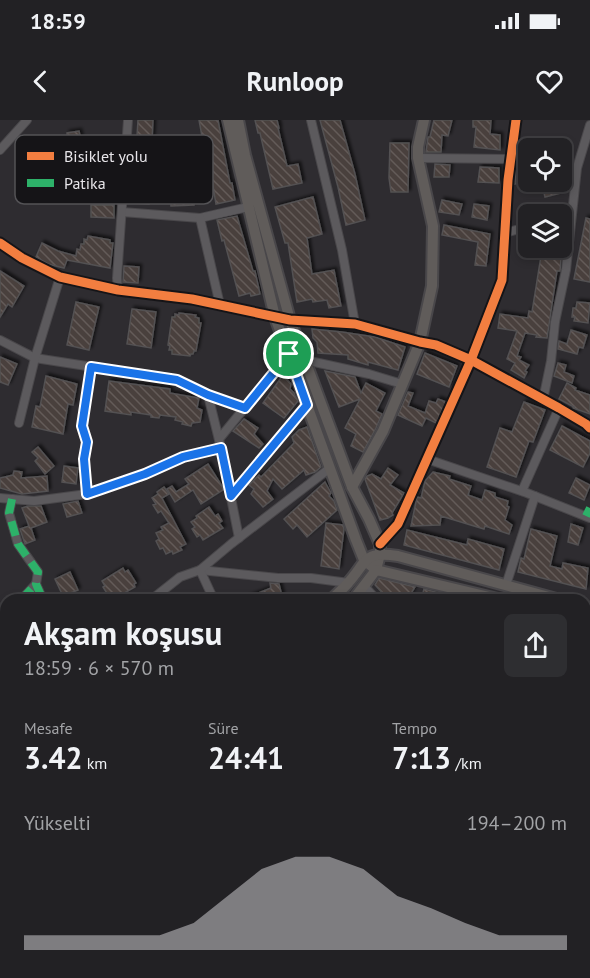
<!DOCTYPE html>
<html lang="tr">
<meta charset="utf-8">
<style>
:root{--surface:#222124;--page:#2e2e31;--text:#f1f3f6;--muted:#a2a3a6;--line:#3f3e41;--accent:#a6a4a8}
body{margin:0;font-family:"PT Sans",sans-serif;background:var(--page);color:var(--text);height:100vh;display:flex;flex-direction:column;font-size:22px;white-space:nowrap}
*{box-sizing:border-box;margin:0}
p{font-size:20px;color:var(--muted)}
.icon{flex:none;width:33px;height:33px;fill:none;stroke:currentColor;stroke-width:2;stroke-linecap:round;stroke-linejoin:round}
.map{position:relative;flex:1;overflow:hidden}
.drawer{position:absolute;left:0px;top:474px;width:591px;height:384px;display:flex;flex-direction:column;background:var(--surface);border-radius:18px 18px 0 0;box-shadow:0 3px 9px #0003,0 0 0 2px var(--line)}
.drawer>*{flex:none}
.fabs{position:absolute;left:518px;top:18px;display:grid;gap:12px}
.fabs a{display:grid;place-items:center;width:54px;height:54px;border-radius:9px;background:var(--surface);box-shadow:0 3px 9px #0003,0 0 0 2px var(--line);font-size:30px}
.pin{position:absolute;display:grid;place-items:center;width:51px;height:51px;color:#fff;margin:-26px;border:3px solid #fff;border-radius:50%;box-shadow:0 2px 6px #0007}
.round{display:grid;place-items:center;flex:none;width:63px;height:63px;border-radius:9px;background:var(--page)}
.summary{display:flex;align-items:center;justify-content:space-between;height:102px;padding:0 24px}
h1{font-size:33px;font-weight:700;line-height:45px}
.figures{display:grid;grid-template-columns:repeat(3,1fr);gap:9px;height:102px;padding:6px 24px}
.figures div{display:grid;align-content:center}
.figures b{font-size:30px;font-weight:700}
.figures small{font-size:16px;font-weight:400}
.figures p{font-size:16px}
.chart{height:168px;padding:12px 24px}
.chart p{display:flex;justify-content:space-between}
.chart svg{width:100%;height:108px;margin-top:6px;fill:var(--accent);opacity:.7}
.status{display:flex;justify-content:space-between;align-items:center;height:42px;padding:0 30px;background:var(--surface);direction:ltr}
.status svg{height:16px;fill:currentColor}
header{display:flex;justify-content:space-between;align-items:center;height:78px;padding:0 24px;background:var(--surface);font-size:27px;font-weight:700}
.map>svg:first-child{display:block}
.building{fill:url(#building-back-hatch);stroke:#535152;stroke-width:1.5;filter:url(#shadow)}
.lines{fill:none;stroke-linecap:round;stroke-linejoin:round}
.minor-casing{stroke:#49474a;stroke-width:10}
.tertiary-casing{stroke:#49474a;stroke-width:12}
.secondary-casing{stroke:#49474a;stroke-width:14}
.minor{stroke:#5c5a5d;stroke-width:8}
.tertiary{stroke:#5c5a5d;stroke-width:9}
.secondary{stroke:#605c5a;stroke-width:10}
.quiet{stroke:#2db169;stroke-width:8;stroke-dasharray:15 8;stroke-linecap:butt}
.cycleway-casing{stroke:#151417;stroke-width:13}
.cycleway{stroke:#f27e40;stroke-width:9}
.route-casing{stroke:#fff;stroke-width:12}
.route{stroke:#1a73e8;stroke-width:8}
.key{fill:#151417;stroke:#545356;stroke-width:1.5}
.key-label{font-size:16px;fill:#e7e5e9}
</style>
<div class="status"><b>18:59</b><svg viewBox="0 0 49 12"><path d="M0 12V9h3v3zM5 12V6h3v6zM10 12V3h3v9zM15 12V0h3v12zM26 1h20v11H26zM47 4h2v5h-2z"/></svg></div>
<header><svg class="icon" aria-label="back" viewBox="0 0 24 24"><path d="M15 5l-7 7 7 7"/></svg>Runloop<svg class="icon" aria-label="heart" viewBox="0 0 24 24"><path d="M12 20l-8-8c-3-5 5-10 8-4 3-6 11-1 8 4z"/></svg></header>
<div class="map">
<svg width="590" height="858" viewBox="0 0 590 858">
<defs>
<pattern id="building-back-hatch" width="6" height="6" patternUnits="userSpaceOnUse" patternTransform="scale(1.5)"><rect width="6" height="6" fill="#4a403d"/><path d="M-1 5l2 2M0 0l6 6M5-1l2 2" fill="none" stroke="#645b59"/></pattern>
<filter id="shadow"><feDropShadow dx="2.5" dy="-2.5" stdDeviation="1.5" flood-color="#0009"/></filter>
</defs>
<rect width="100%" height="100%" fill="#2e2c30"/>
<g class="building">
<polygon points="138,0 153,0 149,84 133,83"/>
<polygon points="199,0 218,0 230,63 232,63 235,80 216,84 212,60 210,60"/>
<polygon points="255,0 277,0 279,8 278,8 287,46 298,44 302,63 273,69 260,13 258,13"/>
<polygon points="320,0 340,0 355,54 365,100 346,105 338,67"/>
<polygon points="434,0 452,0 448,16 442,15 441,32 426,32 428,17 430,17"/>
<polygon points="473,0 491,0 490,14 500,15 500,30 474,27 476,7 473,7"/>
<polygon points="79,11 82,25 68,28 67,13"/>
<polygon points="390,23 409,23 408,72 391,72 389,58"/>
<polygon points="435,44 450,45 449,57 434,57"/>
<polygon points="528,46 528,61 515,64 516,48"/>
<polygon points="480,47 499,48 499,63 478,62"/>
<polygon points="550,62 566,62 569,71 545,77 542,64"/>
<polygon points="193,69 194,85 171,86 170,70"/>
<polygon points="313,77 322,114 307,118 312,154 334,150 341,186 329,188 327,180 313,182 312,179 297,182 288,123 285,123 275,87"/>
<polygon points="442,80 462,84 459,95 439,92"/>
<polygon points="474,84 489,86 487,100 472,97"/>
<polygon points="91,85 114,85 114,98 91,97"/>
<polygon points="237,96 253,151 255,151 260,174 251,176 250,173 239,176 224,120 222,121 217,100"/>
<polygon points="586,98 590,99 590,162 574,159"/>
<polygon points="444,105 490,114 486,146 475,145 478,122 442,115"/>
<polygon points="88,116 110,120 110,123 113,123 110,148 67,140 64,148 48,144 36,137 42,123 58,131 76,136 77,129 80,130 81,124 84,124 84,119 87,120"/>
<polygon points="541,136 561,139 560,151 557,151 547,218 536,217 537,215 525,213 517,236 521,237 519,240 529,245 525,251 527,252 524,258 511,250 515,243 507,239 517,211 498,208 500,194 528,198 529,191 532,192"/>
<polygon points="124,146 139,147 138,163 123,162"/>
<polygon points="0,151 24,166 12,187 8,184 0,197"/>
<polygon points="76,182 99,187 89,230 67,225"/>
<polygon points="577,182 590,183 588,203 574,201 575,197 572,197 573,188 576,188"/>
<polygon points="132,189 156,192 151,228 127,224"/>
<polygon points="179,193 196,195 195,197 199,198 199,203 201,203 196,231 194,231 193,234 191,234 190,236 172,234 172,230 169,230 170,226 168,225 172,197 175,197 175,194 179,195"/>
<polygon points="312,209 342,212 375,217 405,227 398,250 368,242 368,245 348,239 348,235 318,233 317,222 313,218"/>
<polygon points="571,210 587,215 583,228 579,227 577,234 558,229 559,221 567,224"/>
<polygon points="425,233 457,246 449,267 417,254"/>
<polygon points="0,237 17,244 8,265 0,262"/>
<polygon points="558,243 566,245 564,252 574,256 572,263 554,256"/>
<polygon points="325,251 355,257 361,273 366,263 385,273 376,291 382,294 376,308 363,332 351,326 356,314 345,308 360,279 339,287"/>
<polygon points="283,255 291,264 290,269 294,273 295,276 298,281 284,298 263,283"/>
<polygon points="46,256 77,264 73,285 68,284 63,314 32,307 36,286 40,287"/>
<polygon points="109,261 170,269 170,273 199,278 197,288 202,290 200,302 192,303 191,306 182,304 183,302 175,300 176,297 160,295 159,298 151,297 151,295 131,292 131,295 105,291"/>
<polygon points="567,263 576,268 575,270 590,275 590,294 573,288 574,287 559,279"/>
<polygon points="408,272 413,273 408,286 425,293 429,281 436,283 438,279 446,282 436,303 426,298 422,306 398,295"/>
<polygon points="524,282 545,290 533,322 529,321 516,357 487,347 500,308 512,312"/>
<polygon points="244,299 258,308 254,314 263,324 259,328 233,311"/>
<polygon points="562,306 590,321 590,333 583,347 550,330"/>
<polygon points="307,307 321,347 315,352 306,355 304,350 282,369 273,359 267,371 273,379 263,387 251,374 254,369 249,365 259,355 261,357 294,323 292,317 299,310"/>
<polygon points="38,327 54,346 45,354 35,341 38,338 32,332"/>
<polygon points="208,344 222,366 223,370 201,384 193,370 175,382 167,369 172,366 176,372 189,364 185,359"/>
<polygon points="64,346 78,348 76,364 62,362"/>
<polygon points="388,348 398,355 390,365 404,373 392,393 393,395 388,398 380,400 365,359 367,356 372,354 381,359"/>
<polygon points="14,351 22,352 21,358 47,356 48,371 22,374 0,368 0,358 13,355"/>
<polygon points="433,352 450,356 449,359 471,366 468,375 482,380 485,370 495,373 495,377 508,381 507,386 509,387 505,400 512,405 509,414 485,406 484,409 441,396 440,405 411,406 417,377 421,378 425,361"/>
<polygon points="576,358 590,365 584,380 569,373"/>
<polygon points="325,362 331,373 329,376 334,381 337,390 307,417 297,405 293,409 284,399"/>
<polygon points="164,367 169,374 162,378 186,424 180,427 182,430 173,434 172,431 166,434 163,428 160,429 156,421 159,419 156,413 163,410 161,407 169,403 161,391 158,393 153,385 156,384 152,378 158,374 157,372"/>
<polygon points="78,381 82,393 67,397 63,384"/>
<polygon points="28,386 41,386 47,402 31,408 35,420 25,424 20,409 29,406 22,388"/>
<polygon points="209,387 215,396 218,394 222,401 219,403 223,408 203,420 200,415 197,417 192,409 195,407 191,402 197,398 196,396"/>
<polygon points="326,403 343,405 344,409 339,449 321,446"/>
<polygon points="571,404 583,408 578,425 568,422"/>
<polygon points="531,409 557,416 550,446 562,449 563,443 588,448 586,469 518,452 521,438 524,439"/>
<polygon points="407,410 467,425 468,419 504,429 499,450 404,425"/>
<polygon points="123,448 125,452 128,450 136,463 134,464 135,467 114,479 114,476 110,478 103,467 105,466 102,461"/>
<polygon points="70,452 78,470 63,476 55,459"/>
<polygon points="379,458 415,467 407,480 389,480 375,465"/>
<polygon points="270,463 279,464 283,480 241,480 271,468"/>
<polygon points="424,469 447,475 446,480 421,480"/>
</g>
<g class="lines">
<defs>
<g id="minor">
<polyline points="311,0 342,130 355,204"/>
<polyline points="0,30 27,0"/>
<polyline points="418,38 510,39"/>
<polyline points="122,92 200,98 248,87"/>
<polyline points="200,98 220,185"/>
<polyline points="505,113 523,108 528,109"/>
<polyline points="118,170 117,158 128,0"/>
<polyline points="0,220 35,238 177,260 208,275 221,328 239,418"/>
<polyline points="305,240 369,254 402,264"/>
<polyline points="208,275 245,288"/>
<polyline points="543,280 551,241 555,202 566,150 577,48 590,5"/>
<polyline points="19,303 35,238 60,157"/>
<polyline points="219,319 289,234"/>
<polyline points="427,339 527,373 590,398"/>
<polyline points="522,371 559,288"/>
<polyline points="87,374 84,339 87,323 82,306 91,247"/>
<polyline points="231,377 307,285"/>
<polyline points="0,378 34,381 87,374 145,354 183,337 221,328"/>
<polyline points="12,379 9,393 18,424 38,452 36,464 43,480"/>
<polyline points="380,424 398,404 471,240 502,160 508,60 516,0"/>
<polyline points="506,465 535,376"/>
<polyline points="364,466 377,480"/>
<polyline points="21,480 36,464"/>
<polyline points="151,480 180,457 200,450 278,458 311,458 349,463"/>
<polyline points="214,480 200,450 231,424 330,348"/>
<polyline points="0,504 6,497"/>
<polyline points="585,552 590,550"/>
<polyline points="0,568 6,566"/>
<polyline points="585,579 590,556"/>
<polyline points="585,604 590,605"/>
<polyline points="0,619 6,636"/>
<polyline points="585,684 590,686"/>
<polyline points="0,789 6,787"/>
<polyline points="502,852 503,858"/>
<polyline points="32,858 32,852"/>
<polyline points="296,858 298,852"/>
</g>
<polyline id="tertiary" points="0,123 22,138 60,157 118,170 192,179 290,200 355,204 420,222 436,225 471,240 559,288 586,304 590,308"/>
<g id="secondary">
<polyline points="228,0 275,197 356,420 364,440 376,450 380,434 380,424 369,399 352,367 290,200 245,35 238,0"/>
<polyline points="352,367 383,311 420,222 432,166 433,106 418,38 418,27 424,0"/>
<path d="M331,480C336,475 343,469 348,463C368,441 362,431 398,436L560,480"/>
<polyline points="353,480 376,450 502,480"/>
<polyline points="585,487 590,488"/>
<polyline points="585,501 590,502"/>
<polyline points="0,669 6,667"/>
<polyline points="0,678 6,676"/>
</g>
</defs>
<use href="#minor" class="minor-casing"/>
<use href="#tertiary" class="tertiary-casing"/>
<use href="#secondary" class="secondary-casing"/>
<use href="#minor" class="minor"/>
<use href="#tertiary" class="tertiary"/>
<use href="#secondary" class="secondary"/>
<g class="quiet">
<polyline points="12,379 9,393 18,424 38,452 36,464 43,480"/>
<polyline points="586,396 590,388"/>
<polyline points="21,480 36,464"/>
<polyline points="0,504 6,497"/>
<polyline points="185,852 186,858"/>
<polyline points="420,858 422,852"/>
</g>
<defs>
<g id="cycleway">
<polyline points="0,123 22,138 60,157 118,170 192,179 290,200 355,204 420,222 436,225 471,240 559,288 586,304 590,308"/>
<polyline points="380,424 398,404 471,240 502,160 508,60 516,0"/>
</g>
</defs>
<use href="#cycleway" class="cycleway-casing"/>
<use href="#cycleway" class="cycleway"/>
</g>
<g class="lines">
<defs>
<polygon id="route" points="289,234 307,285 231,376 221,328 183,337 145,354 87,374 84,339 87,322 82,306 91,247 177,260 208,275 245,288"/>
</defs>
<use href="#route" class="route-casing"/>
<use href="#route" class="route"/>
</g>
<rect x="15" y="15" width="198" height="69" rx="9" class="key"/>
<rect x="27" y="32" width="27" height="8" fill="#f27e40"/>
<rect x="27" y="59" width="27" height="8" fill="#2db169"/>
<g class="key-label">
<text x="64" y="42">Bisiklet yolu</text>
<text x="64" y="69">Patika</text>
</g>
</svg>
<div class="fabs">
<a><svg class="icon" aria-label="locate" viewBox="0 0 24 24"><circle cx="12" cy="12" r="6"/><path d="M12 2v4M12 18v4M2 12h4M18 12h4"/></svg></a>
<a><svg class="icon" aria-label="layers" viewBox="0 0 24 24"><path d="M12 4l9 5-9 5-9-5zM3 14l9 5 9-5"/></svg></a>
</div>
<div class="pin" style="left:289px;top:234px;background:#1e9e55"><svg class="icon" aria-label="arrive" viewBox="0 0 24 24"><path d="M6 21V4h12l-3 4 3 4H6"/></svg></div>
<section class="drawer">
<div class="summary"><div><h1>Akşam koşusu</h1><p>18:59 · 6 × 570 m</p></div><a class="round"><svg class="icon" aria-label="share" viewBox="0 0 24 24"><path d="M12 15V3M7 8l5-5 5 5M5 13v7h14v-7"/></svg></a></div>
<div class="figures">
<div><p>Mesafe</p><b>3.42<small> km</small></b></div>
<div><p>Süre</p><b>24:41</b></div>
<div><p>Tempo</p><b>7:13<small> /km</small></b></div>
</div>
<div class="chart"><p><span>Yükselti</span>194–200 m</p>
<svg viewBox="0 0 160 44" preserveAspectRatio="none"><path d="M0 44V38L10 38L20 38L30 38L40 38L50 33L60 22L70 11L80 6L90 6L100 11L110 22L120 27L130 33L140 38L150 38L160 38V44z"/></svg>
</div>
</section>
</div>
